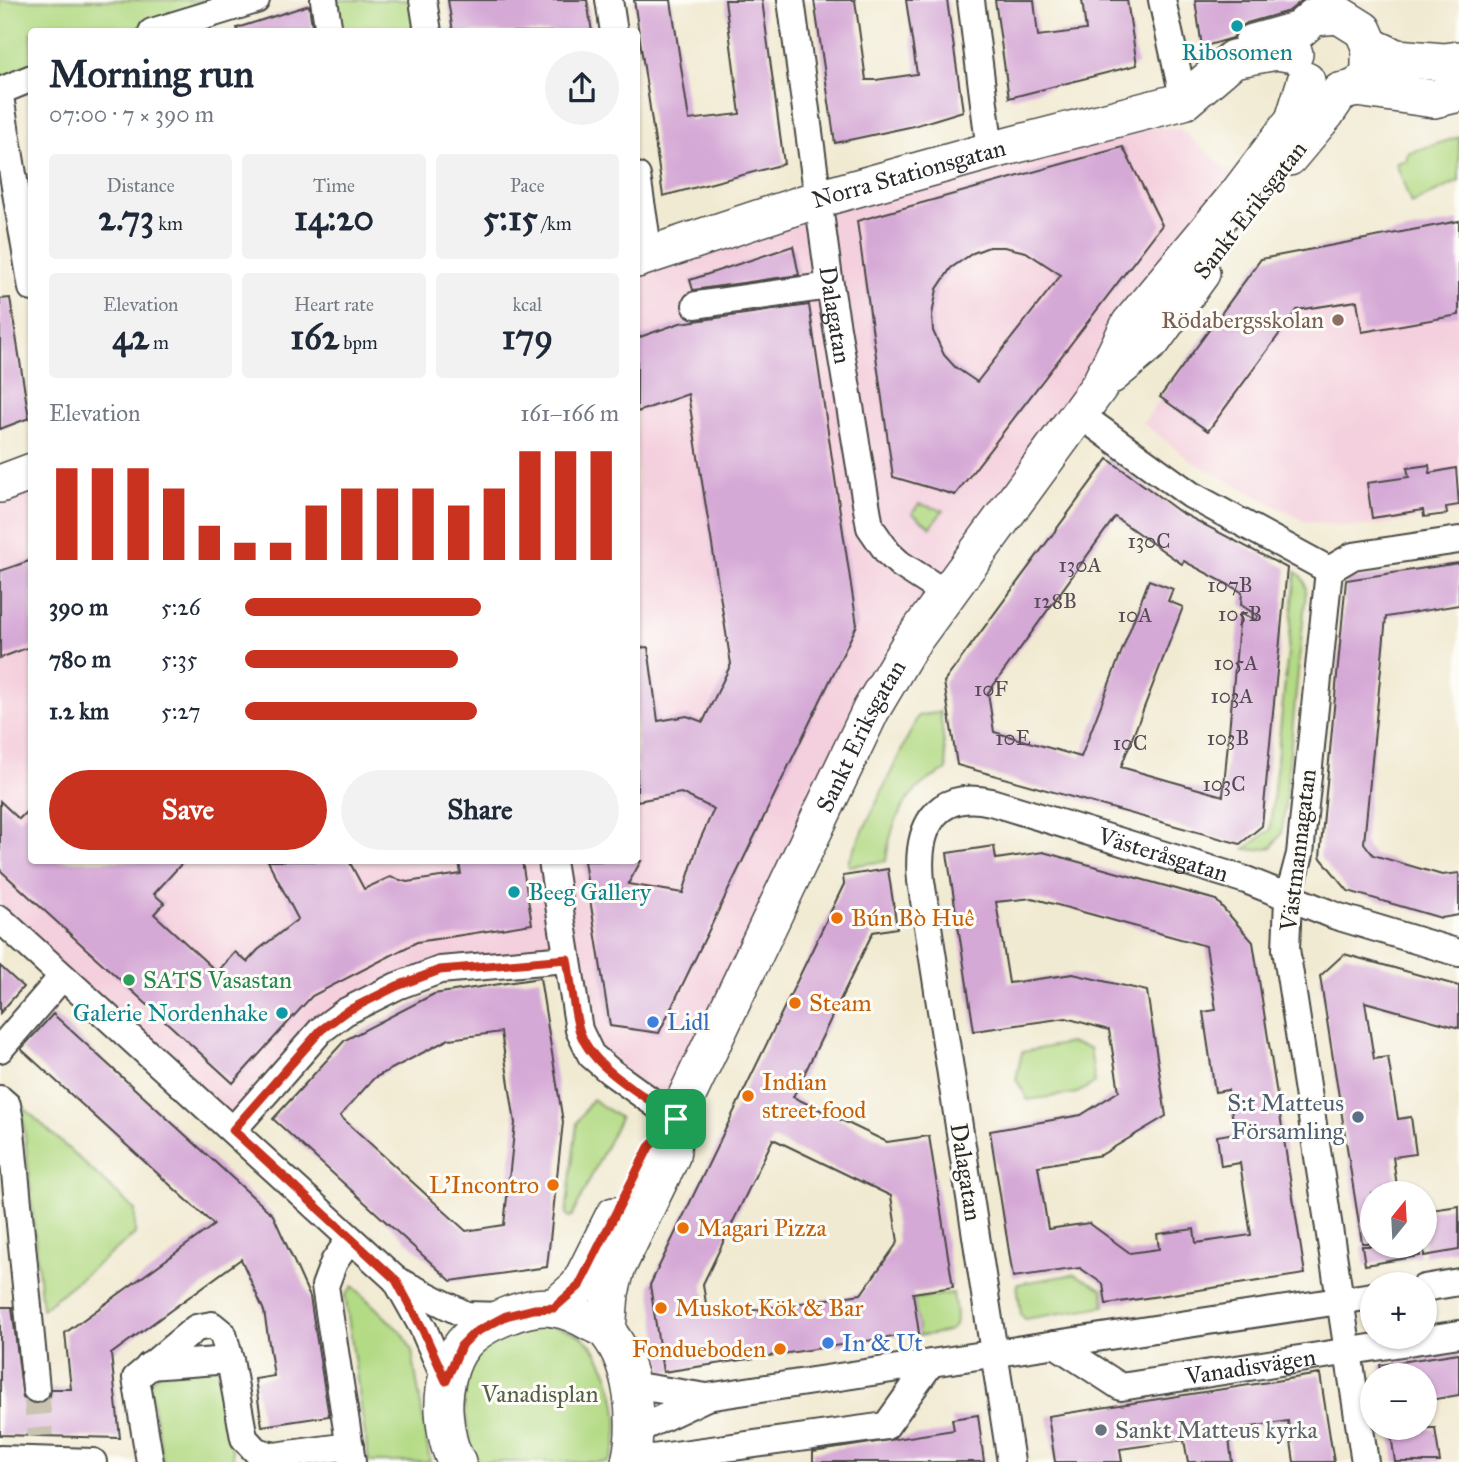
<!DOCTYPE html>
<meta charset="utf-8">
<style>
:root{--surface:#fff;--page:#f2f2f3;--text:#1f2937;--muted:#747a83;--accent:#c8321e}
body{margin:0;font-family:"IM FELL Great Primer",serif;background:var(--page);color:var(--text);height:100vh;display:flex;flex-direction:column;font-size:26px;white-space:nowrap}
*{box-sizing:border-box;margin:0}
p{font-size:23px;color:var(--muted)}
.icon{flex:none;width:38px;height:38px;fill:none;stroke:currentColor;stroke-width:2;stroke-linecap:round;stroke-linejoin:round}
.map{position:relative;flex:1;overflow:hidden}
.side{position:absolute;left:28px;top:28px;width:612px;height:836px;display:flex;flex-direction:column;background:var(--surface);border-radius:7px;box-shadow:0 2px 5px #0004}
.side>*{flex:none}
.needle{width:46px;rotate:18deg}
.buttons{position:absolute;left:1360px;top:1181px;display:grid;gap:14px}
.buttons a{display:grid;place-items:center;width:77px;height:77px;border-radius:50%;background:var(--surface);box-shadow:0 2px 5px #0004;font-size:35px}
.pin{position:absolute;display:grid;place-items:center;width:60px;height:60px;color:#fff;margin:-30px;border-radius:14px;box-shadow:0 4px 10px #0006}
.round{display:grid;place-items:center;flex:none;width:74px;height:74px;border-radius:37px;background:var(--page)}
.summary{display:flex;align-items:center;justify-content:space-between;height:119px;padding:0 21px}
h1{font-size:38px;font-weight:700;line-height:52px}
.figures{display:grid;grid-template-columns:repeat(3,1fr);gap:10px;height:119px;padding:7px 21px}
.figures div{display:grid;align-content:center;border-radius:7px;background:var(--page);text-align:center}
.figures b{font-size:35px;font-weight:700}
.figures small{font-size:19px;font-weight:400}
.figures p{font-size:19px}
.chart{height:196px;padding:14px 21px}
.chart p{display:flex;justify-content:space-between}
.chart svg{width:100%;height:126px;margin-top:7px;stroke:var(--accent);stroke-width:6}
.cta{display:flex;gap:14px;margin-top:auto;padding:14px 21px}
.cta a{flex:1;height:80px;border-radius:42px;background:var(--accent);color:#fff;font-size:28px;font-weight:700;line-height:80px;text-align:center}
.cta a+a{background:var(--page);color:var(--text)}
ul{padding:0 21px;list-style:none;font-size:23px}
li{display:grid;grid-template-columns:112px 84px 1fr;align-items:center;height:52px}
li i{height:18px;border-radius:9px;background:var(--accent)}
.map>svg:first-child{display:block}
.built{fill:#f4cfdd}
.green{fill:#b3da84;stroke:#6f8258;stroke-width:2}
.building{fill:#d5a9d6;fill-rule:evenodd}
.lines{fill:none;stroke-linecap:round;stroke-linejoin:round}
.street-tunnel{stroke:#c9c4b1;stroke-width:26;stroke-dasharray:26 13;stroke-linecap:butt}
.street-casing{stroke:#494844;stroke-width:30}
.secondary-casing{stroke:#494844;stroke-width:40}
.street{stroke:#fff;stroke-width:26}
.secondary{stroke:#fff;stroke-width:37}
.route-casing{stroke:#fff;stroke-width:14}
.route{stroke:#c8321e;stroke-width:9}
.culture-dot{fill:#0f9aa8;stroke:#fdfcf7;stroke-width:2.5}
.education-dot{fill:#8d6e63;stroke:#fdfcf7;stroke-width:2.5}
.food-dot{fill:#e8710a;stroke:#fdfcf7;stroke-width:2.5}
.leisure-dot{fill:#2e9e5b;stroke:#fdfcf7;stroke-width:2.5}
.shop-dot{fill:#3f7fe0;stroke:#fdfcf7;stroke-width:2.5}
.service-dot{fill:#5c6f8a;stroke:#fdfcf7;stroke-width:2.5}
.worship-dot{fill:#6b7280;stroke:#fdfcf7;stroke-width:2.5}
.labels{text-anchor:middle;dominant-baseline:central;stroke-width:6;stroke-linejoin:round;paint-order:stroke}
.number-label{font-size:21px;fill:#564a56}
.culture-label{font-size:24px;fill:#0d838f;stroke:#fdfcf7}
.street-label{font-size:24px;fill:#2b2b2b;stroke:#fdfcf7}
.education-label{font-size:24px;fill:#785e54;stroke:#fdfcf7;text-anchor:end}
.food-label{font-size:24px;fill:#c56008;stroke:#fdfcf7;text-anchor:start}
.leisure-label{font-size:24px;fill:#27864d;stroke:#fdfcf7;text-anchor:start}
.shop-label{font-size:24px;fill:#366cbe;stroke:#fdfcf7;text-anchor:start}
.service-label{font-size:24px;fill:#4e5e75;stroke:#fdfcf7;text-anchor:end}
.park-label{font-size:24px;fill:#546046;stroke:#fdfcf7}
.worship-label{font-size:24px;fill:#5b616d;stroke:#fdfcf7;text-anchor:start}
</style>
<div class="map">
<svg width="1459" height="1462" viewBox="0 0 1459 1462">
<rect width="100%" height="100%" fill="#fdfcf7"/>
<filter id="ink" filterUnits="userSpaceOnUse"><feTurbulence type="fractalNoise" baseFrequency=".0143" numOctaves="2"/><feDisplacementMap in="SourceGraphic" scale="14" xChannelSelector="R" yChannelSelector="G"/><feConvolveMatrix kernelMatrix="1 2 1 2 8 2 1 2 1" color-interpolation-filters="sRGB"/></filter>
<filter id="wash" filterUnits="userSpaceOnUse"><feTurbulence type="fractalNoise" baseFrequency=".00686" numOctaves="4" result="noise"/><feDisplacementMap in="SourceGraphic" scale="28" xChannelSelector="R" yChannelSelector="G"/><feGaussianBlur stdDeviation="1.57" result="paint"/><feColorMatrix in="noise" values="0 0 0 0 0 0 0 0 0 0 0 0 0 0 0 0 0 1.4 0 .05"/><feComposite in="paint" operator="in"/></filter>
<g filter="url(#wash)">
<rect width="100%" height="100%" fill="#f1ead2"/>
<g class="built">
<polygon points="1132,125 1180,129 1235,176 905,645 675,1114 593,1054 570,958 436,973 344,1010 234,1127 0,919 0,476 31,465 32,861 637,861 637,259"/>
<polygon points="1459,221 1459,512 1381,525 1350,527 1304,521 1191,461 1143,423 1261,259"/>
</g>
<g class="green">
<polygon points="0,0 249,0 143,31 32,32 31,69 0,80"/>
<polygon points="337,0 412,0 416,31 339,31"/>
<polygon points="1459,137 1459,181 1411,204 1396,163 1407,160 1407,153"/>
<polygon points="919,504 943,510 931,527 912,513"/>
<path d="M1296,572C1304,577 1305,582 1306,591L1283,824L1281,834L1272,847L1256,850L1245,849L1270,830Z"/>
<path d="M940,712L947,770C938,775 926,780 919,787C898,806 889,835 886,861L849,866L848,862L918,716Z"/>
<polygon points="1069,1043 1090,1048 1095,1083 1077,1093 1028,1100 1016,1079 1022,1052"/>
<polygon points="592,1099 620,1118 572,1216 569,1217 566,1214 577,1123"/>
<polygon points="22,1106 135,1210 135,1234 42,1309"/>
<polygon points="1075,1274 1102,1289 1105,1306 1025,1319 1021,1314 1017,1284"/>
<polygon points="353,1286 404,1335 412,1351 430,1462 369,1462 345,1296"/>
<path d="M953,1293C959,1334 959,1330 919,1336L914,1299Z"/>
<path d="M547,1326C560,1328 573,1330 583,1338C612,1359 629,1432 608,1462H478C470,1448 469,1436 466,1420C464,1408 462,1395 464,1382C470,1344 514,1328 547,1326Z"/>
<polygon points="205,1339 217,1358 234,1462 163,1462 149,1382 192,1343"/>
</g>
<g id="blocks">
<g class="building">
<polygon points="448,0 587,0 592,32 453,32"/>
<polygon points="634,0 671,0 689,120 740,114 725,0 762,0 784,164 663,196"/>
<polygon points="814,0 855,0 866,80 876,80 917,74 906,0 947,0 963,111 914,126 835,143"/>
<polygon points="995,0 1034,0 1038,36 1086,30 1082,0 1127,0 1137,65 1009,98"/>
<polygon points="1195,0 1303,0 1289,11 1247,23 1238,29 1233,38 1202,47"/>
<polygon points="309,5 313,32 238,32 237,28"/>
<path d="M1123,147L1162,225L955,495L893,477L857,221ZM989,247H1004L1026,252L1061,275L977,382L955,367L944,355L933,331L932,315L937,289L951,268L973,253Z"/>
<polygon points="1459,221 1459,315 1362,332 1357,301 1297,310 1208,431 1160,397 1261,259"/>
<polygon points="793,246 799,275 693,290 690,280"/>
<polygon points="10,298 29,418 0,429 0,299"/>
<polygon points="809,305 857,625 659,1033 610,1026 584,861 641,861 628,884 683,893 698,844 714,809 681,793 637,801 637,648 648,647 658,721 687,716 703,722 731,664 688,394 637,412 637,338 680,323"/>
<path d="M1108,459L1180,512L1287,568L1262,826L1240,844L957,765L944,682ZM1115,517L1182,564L1184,561L1242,592L1241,605L1258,616L1256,620L1240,614L1223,796L1121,767L1183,607L1168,601L1173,589L1149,580L1081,757L994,732L988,693Z"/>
<polygon points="1429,465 1430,473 1456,468 1459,505 1446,507 1447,514 1424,517 1423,510 1372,518 1367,483 1409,477 1407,468"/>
<polygon points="32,560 32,646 0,658 0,571"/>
<polygon points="1459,563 1459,605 1386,617 1364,843 1373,855 1442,875 1459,873 1459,915 1441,918 1348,891 1320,857 1346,580"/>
<polygon points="0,801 19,819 32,806 32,861 184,861 154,894 164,903 154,914 217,972 235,952 247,962 258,950 298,919 268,861 349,861 364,889 390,877 407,882 461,874 459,861 522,861 532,924 417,942 312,996 233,1083 0,870"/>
<path d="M994,846L996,859L1043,852L1216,900L1253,942L1305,1274L1106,1304L1103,1284L1080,1268L1013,1277L990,1131L1081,1115L1119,1091L1109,1030L1066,1018L974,1031L947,853ZM1032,898L1206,946L1216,1010L1203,1012L1215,1092L1228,1090L1235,1133L1217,1136L1221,1166L1240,1163L1251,1235L1196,1243L1194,1229L1157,1234L1159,1249L1130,1253L1089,1223L1048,1229L1038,1166L1101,1155L1166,1116L1147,991L1073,974L1009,983L996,902Z"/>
<path d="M888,869L897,928L873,932L793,1097L887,1142L929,1136L953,1287L913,1293L919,1333L663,1372L650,1285L844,884L843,876ZM773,1139L891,1196L898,1242L861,1294L708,1317L703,1284Z"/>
<polygon points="1344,954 1459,986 1459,1028 1365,1002 1374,1059 1388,1057 1398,1119 1411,1117 1416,1154 1393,1157 1398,1194 1372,1194 1372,1243 1362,1243 1320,976"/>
<polygon points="0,966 23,987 0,1013"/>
<path d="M540,978L563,1122L547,1267L451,1281L273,1119L345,1040L434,994ZM501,1032L515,1123L504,1225L466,1231L340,1116L374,1078L449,1039Z"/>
<polygon points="53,1014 273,1215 310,1297 329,1416 262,1426 255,1379 274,1376 264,1311 241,1259 111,1354 120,1438 0,1435 0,1307 12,1307 23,1398 30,1404 37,1405 45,1402 50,1396 51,1389 71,1389 65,1333 214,1225 21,1049"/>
<polygon points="1459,1206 1459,1250 1424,1256 1424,1211"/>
<polygon points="1362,1246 1419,1246 1420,1256 1365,1265"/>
<polygon points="1459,1353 1459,1395 1424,1401 1424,1376 1381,1376 1380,1365"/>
<polygon points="1320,1374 1334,1462 1294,1462 1288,1421 1228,1431 1232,1462 1188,1462 1184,1440 1120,1449 1122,1462 1055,1462 1048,1416"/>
<polygon points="978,1415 984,1462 813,1462 813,1452 954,1430 952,1419"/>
<polygon points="1390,1428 1435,1428 1440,1462 1395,1462"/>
</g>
</g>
</g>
<g filter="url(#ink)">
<use href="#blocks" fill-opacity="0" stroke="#494844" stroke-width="2"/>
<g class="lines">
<polyline class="street-tunnel" points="36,1389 40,1436"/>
<defs>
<g id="street">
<polyline points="324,0 329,32"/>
<polyline points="423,0 428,32"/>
<polyline points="609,0 614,32"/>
<path id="s1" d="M791,0L830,286L870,527L888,553L900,564L948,595"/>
<polyline points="971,0 990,151"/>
<polyline points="1162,0 1184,101"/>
<polyline points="152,32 256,0"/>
<polyline points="0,91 32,78"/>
<polyline points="0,97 32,288"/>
<polyline points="637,176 649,254"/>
<polyline points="696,305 830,286"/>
<polyline points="1079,414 1191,495 1329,570"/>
<polyline points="1329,570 1300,854 1288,899 1286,949 1365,1462"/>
<polyline points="1329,570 1353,556 1459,540"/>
<polyline points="552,861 579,1030 591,1055 611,1072 676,1119"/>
<polyline points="0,919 396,1280 466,1315 505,1316"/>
<polyline points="0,1049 62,977"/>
<polyline points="0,1099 7,1105 10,1121 36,1389"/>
<polyline points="233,1130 321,1030 345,1012 397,986 440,970 567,959"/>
<polyline points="350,1239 334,1262 325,1286 352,1462"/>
<polyline points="396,1280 423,1328 446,1381"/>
<polyline points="1424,1288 1459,1282"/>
<path id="s2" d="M1055,1344L1121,1387L1459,1334"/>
<polyline points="149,1366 230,1360"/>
<polyline points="630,1385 707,1397"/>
<polyline points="635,1431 707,1397 1372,1296"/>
<polyline points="0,1459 93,1462"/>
<polyline points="631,1461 886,1426 931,1363"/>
<polyline points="150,1462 136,1378 196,1328 212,1325 223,1334 230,1360 244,1438 256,1451 274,1456 350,1446"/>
<path id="s3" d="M1011,1462L921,881C916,831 933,789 991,802L1246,880L1336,916L1459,953"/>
</g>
<g id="secondary">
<polyline points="1253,43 1299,30 1314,17 1339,15 1363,30 1370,46 1370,73 1357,88"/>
<polyline points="1370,46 1396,58 1444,62 1459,60"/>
<polyline points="1340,92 1357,88 1434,99 1459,93"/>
<polyline points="1289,157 1326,113 1340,92"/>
<path id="s4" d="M637,259L818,199L990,151L1184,101L1233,59L1277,51L1294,54"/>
<polyline points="1111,375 1152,341 1201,273"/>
<polyline points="0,484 32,472"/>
<polyline points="554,1308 579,1286 614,1216"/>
<path id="s5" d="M607,1331L610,1293L616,1269L671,1156L676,1119L871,710L909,646L1100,385L1130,324L1239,193L1294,120L1306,81"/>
<path d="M457,1462C448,1448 445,1426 444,1410C443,1389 449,1361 463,1344C480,1323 529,1303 555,1308C567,1310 580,1316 590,1322C596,1325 604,1328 608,1333C634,1365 639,1424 630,1462"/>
</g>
</defs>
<use href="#street" class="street-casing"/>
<use href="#secondary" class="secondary-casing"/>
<use href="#street" class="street"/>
<use href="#secondary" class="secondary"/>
</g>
</g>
<g class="lines" filter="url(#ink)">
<defs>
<path id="route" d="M567,959C571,982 573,1007 579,1029C590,1068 645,1095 676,1119L649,1147L579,1286L554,1308L534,1309L506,1316L474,1333L461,1346L446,1381L422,1328L396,1280L233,1130L321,1030L345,1012L397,986L440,970Z"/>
</defs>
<use href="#route" class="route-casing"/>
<use href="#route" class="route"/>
</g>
<g class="culture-dot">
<circle cx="1237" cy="26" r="7"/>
<circle cx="514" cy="892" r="7"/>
<circle cx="282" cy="1013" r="7"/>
</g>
<circle class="education-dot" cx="1338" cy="320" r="7"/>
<g class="food-dot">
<circle cx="837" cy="918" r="7"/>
<circle cx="795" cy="1003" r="7"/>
<circle cx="748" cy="1096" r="7"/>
<circle cx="553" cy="1185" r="7"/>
<circle cx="683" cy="1228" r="7"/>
<circle cx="661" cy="1308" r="7"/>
<circle cx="780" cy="1349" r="7"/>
</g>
<circle class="leisure-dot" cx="129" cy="980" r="7"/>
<g class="shop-dot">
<circle cx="653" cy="1022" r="7"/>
<circle cx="828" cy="1343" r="7"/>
</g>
<circle class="service-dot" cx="1358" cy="1117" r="7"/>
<circle class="worship-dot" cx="1101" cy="1430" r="7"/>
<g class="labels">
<g class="number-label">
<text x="1149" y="541">130C</text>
<text x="1080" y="565">130A</text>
<text x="1230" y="585">107B</text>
<text x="1055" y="601">128B</text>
<text x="1240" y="614">105B</text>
<text x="1135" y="615">10A</text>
<text x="1236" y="663">105A</text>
<text x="991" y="689">10F</text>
<text x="1232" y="696">103A</text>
<text x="1013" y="738">10E</text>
<text x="1228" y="738">103B</text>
<text x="1130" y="743">10C</text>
<text x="1224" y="784">103C</text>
</g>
<g class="culture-label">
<text x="1237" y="52">Ribosomen</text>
<text x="528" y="892" text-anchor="start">Beeg Gallery</text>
<text x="268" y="1013" text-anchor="end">Galerie Nordenhake</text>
</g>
<g class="street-label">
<text stroke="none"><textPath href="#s4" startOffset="285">Norra Stationsgatan</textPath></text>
<text transform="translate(1250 210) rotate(-52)">Sankt Eriksgatan</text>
<text stroke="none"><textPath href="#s1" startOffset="318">Dalagatan</textPath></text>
<text stroke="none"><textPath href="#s5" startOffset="651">Sankt Eriksgatan</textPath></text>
<text transform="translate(1298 850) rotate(-83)">Västmannagatan</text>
<text stroke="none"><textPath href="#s3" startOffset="898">Västeråsgatan</textPath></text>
<text transform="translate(966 1172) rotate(81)">Dalagatan</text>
<text stroke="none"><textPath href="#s2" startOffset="210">Vanadisvägen</textPath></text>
</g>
<g class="education-label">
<text x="1324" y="320">Rödabergsskolan</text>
</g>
<g class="food-label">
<text x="851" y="918">Bún Bò Huê</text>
<text x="809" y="1003">Steam</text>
<text x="762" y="1082">Indian<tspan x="762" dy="28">street food</tspan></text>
<text x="539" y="1185" text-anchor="end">L'Incontro</text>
<text x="697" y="1228">Magari Pizza</text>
<text x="675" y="1308">Muskot Kök &amp; Bar</text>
<text x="766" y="1349" text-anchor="end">Fondueboden</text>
</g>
<g class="leisure-label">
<text x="143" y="980">SATS Vasastan</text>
</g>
<g class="shop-label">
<text x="667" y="1022">Lidl</text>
<text x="842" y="1343">In &amp; Ut</text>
</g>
<g class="service-label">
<text x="1344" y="1103">S:t Matteus<tspan x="1344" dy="28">Församling</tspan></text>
</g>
<g class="park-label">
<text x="540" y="1394">Vanadisplan</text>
</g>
<g class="worship-label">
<text x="1115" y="1430">Sankt Matteus kyrka</text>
</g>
</g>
</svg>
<div class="buttons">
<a><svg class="needle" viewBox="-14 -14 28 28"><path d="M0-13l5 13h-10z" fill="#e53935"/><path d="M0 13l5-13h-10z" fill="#747a83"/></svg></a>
<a>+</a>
<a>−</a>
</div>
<div class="pin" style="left:676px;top:1119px;background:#1e9e55"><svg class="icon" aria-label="arrive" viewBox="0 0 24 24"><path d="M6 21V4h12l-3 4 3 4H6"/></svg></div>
<section class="side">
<div class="summary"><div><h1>Morning run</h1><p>07:00 · 7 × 390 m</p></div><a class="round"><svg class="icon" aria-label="share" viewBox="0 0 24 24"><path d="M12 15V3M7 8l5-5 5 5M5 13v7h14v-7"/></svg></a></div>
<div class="figures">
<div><p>Distance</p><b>2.73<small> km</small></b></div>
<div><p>Time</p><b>14:20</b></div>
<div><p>Pace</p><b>5:15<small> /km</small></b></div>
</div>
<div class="figures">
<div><p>Elevation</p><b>42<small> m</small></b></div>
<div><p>Heart rate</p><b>162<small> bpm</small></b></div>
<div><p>kcal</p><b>179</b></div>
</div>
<div class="chart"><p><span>Elevation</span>161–166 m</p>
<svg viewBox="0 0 160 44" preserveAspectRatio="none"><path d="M5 44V12M15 44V12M25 44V12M35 44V19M45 44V32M55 44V38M65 44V38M75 44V25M85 44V19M95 44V19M105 44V19M115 44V25M125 44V19M135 44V6M145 44V6M155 44V6"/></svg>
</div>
<ul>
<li><b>390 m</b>5:26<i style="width:63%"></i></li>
<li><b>780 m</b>5:35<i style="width:57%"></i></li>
<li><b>1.2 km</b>5:27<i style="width:62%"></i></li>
</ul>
<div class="cta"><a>Save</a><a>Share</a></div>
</section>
</div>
